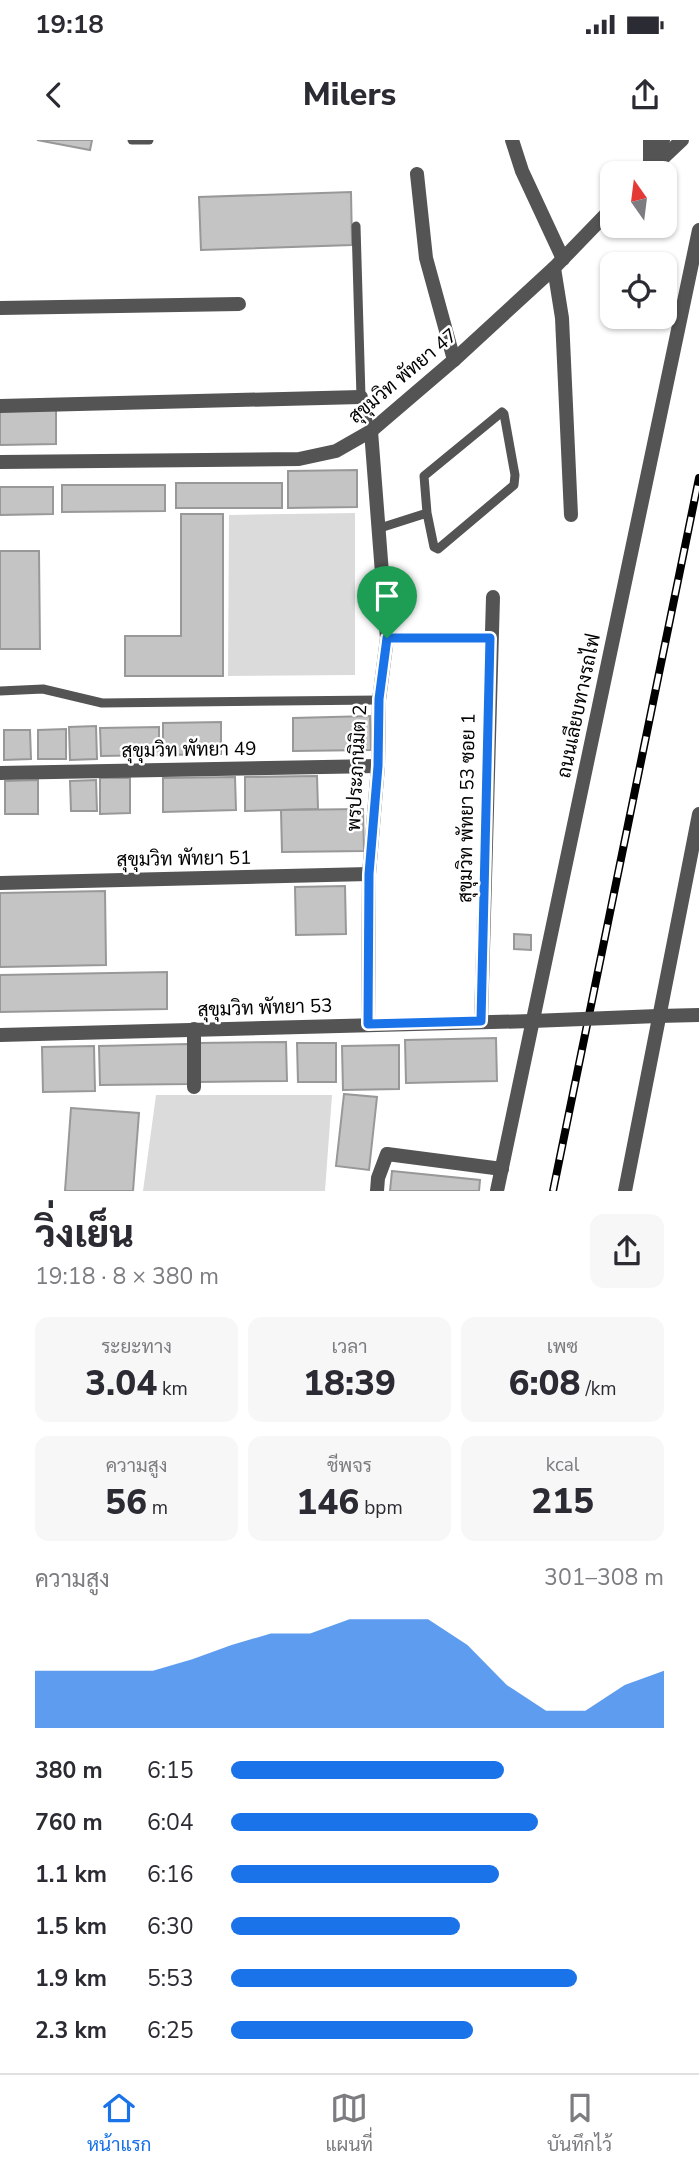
<!DOCTYPE html>
<html lang="th">
<meta charset="utf-8">
<style>
:root{--surface:#fff;--page:#f7f7f7;--text:#2b2b33;--muted:#7c7c81;--line:#e1e1e2;--accent:#1a73e8}
body{margin:0;font-family:"Nunito Sans",Sarabun,sans-serif;background:var(--page);color:var(--text);height:100vh;display:flex;flex-direction:column;font-size:26px;white-space:nowrap}
*{box-sizing:border-box;margin:0}
p{font-size:23px;color:var(--muted)}
.icon{flex:none;width:38px;height:38px;fill:none;stroke:currentColor;stroke-width:2;stroke-linecap:round;stroke-linejoin:round}
.map{position:relative;height:1051px;overflow:hidden}
.panel{display:flex;flex-direction:column;background:var(--surface);flex:1}
.panel>*{flex:none}
.needle{width:46px;rotate:346deg}
.buttons{position:absolute;left:600px;top:21px;display:grid;gap:14px}
.buttons a{display:grid;place-items:center;width:77px;height:77px;border-radius:14px;background:var(--surface);box-shadow:0 2px 5px #0004;font-size:35px}
.pin{position:absolute;display:grid;place-items:center;width:60px;height:60px;color:#fff;margin:-72px -30px;border-radius:50% 50% 50% 0;rotate:-45deg;box-shadow:0 0 7px #0007}
.pin .icon{rotate:45deg}
.round{display:grid;place-items:center;flex:none;width:74px;height:74px;border-radius:14px;background:var(--page)}
.summary{display:flex;align-items:center;justify-content:space-between;height:119px;padding:0 35px}
h1{font-size:38px;font-weight:800;line-height:52px}
.figures{display:grid;grid-template-columns:repeat(3,1fr);gap:10px;height:119px;padding:7px 35px}
.figures div{display:grid;align-content:center;border-radius:14px;background:var(--page);text-align:center}
.figures b{font-size:35px;font-weight:800}
.figures small{font-size:19px;font-weight:400}
.figures p{font-size:19px}
.chart{height:196px;padding:14px 35px}
.chart p{display:flex;justify-content:space-between}
.chart svg{width:100%;height:126px;margin-top:7px;fill:var(--accent);opacity:.7}
ul{padding:0 35px;list-style:none;font-size:23px}
li{display:grid;grid-template-columns:112px 84px 1fr;align-items:center;height:52px}
li i{height:18px;border-radius:9px;background:var(--accent)}
.status{display:flex;justify-content:space-between;align-items:center;height:49px;padding:0 35px;background:var(--surface);direction:ltr}
.status svg{height:19px;fill:currentColor}
header{display:flex;justify-content:space-between;align-items:center;height:91px;padding:0 35px;background:var(--surface);font-size:32px;font-weight:800}
.tab-bar{display:flex;justify-content:space-around;align-items:center;height:98px;border-top:2px solid var(--line);background:var(--surface);font-size:19px;color:var(--muted)}
.tab-bar a{display:grid;justify-items:center;gap:4px}
.tab-bar .on{color:var(--accent)}
.map>svg:first-child{display:block}
.green{fill:#dbdbdb}
.building{fill:#c4c4c4;stroke:#989898;stroke-width:2}
.lines{fill:none;stroke-linecap:round;stroke-linejoin:round}
.service{stroke:#545454;stroke-width:9}
.minor{stroke:#545454;stroke-width:14}
.tertiary{stroke:#545454;stroke-width:14}
.rail-casing{stroke:#000;stroke-width:8}
.rail{stroke:#fff;stroke-width:5;stroke-dasharray:16;stroke-linecap:butt}
.tertiary-bridge{stroke:#545454;stroke-width:14}
.route-casing{stroke:#fff;stroke-width:14}
.route{stroke:#1a73e8;stroke-width:9}
.labels{text-anchor:middle;dominant-baseline:central;stroke-width:5;stroke-linejoin:round;paint-order:stroke}
.street-label{font-size:19px;fill:#000;stroke:#fff}
</style>
<div class="status"><b>19:18</b><svg viewBox="0 0 49 12"><path d="M0 12V9h3v3zM5 12V6h3v6zM10 12V3h3v9zM15 12V0h3v12zM26 1h20v11H26zM47 4h2v5h-2z"/></svg></div>
<header><svg class="icon" aria-label="back" viewBox="0 0 24 24"><path d="M15 5l-7 7 7 7"/></svg>Milers<svg class="icon" aria-label="share" viewBox="0 0 24 24"><path d="M12 15V3M7 8l5-5 5 5M5 13v7h14v-7"/></svg></header>
<div class="map">
<svg width="699" height="1051" viewBox="0 0 699 1051">
<rect width="100%" height="100%" fill="#fff"/>
<g class="green">
<polygon points="355,373 355,535 228,536 229,375"/>
<polygon points="156,955 332,955 325,1051 143,1051"/>
</g>
<g class="building">
<polygon points="37,0 92,0 90,10"/>
<polygon points="351,52 352,105 201,110 199,57"/>
<polygon points="0,268 56,268 56,304 0,305"/>
<polygon points="357,330 357,367 288,368 288,331"/>
<rect x="176" y="343" width="106" height="25"/>
<polygon points="62,345 165,345 165,371 62,372"/>
<polygon points="0,347 53,347 53,374 0,375"/>
<polygon points="181,374 223,374 223,536 125,536 125,496 181,496"/>
<polygon points="0,411 39,411 40,509 0,509"/>
<polygon points="370,576 371,610 293,611 293,578"/>
<polygon points="221,582 221,614 163,615 163,583"/>
<polygon points="96,586 97,619 70,620 69,587"/>
<polygon points="159,587 159,615 101,616 100,588"/>
<polygon points="66,589 66,619 38,619 38,590"/>
<polygon points="4,590 30,590 31,619 4,620"/>
<polygon points="317,636 318,669 245,671 245,637"/>
<polygon points="235,637 236,670 163,672 163,638"/>
<polygon points="100,638 130,638 130,673 100,674"/>
<polygon points="38,640 38,674 5,674 5,641"/>
<polygon points="96,640 97,671 71,671 70,641"/>
<polygon points="363,669 364,711 282,712 281,670"/>
<polygon points="345,746 346,794 296,795 295,747"/>
<polygon points="105,751 106,825 0,827 0,753"/>
<polygon points="514,794 531,795 531,810 514,809"/>
<polygon points="167,832 167,869 0,872 0,835"/>
<polygon points="496,898 497,941 406,943 405,900"/>
<polygon points="286,902 287,941 198,942 198,903"/>
<polygon points="297,903 336,903 336,942 298,942"/>
<polygon points="188,904 189,944 100,945 99,906"/>
<polygon points="399,905 399,949 343,950 342,906"/>
<polygon points="94,906 95,951 43,952 42,907"/>
<polygon points="344,954 377,957 369,1030 336,1026"/>
<polygon points="71,968 139,973 133,1051 65,1051"/>
<polygon points="392,1031 480,1040 479,1051 390,1051"/>
</g>
<g class="lines">
<g class="service">
<polyline points="132,0 149,0"/>
<polyline points="356,86 361,257 371,291"/>
<polyline points="380,388 427,373 424,336 502,272 504,274 515,335 514,345 438,409 434,407 427,373"/>
<polyline points="0,551 43,549 102,563 379,560"/>
</g>
<g class="minor">
<polyline points="512,0 522,31 563,119"/>
<polyline points="650,30 650,0"/>
<polyline points="417,34 426,118 454,220"/>
<polyline points="554,128 562,178 571,375"/>
<polyline points="0,168 239,164"/>
<polyline points="0,266 361,257"/>
<polyline points="387,498 490,498"/>
<polyline points="0,633 378,626"/>
<polyline points="0,743 369,734"/>
<polyline points="481,881 493,457"/>
<polyline points="368,884 369,734 378,626 379,560 387,498 371,291"/>
<polyline points="194,889 194,947"/>
<polyline points="377,1051 378,1038 387,1014 502,1029"/>
</g>
<g class="tertiary">
<polyline points="652,25 663,0"/>
<polyline points="647,33 682,0"/>
<polyline points="0,322 299,319 336,311 371,291 454,220 554,128 612,68"/>
<polyline points="658,876 699,875"/>
<polyline points="0,895 532,881"/>
<polyline points="497,1051 699,90"/>
<polyline points="625,1051 699,674"/>
</g>
<defs>
<polyline id="rail" points="553,1051 699,338"/>
</defs>
<use href="#rail" class="rail-casing"/>
<use href="#rail" class="rail"/>
<polyline class="tertiary-bridge" points="532,881 658,876"/>
</g>
<g class="lines">
<defs>
<polygon id="route" points="387,498 490,498 481,881 368,884 369,734 378,626 379,559"/>
</defs>
<use href="#route" class="route-casing"/>
<use href="#route" class="route"/>
</g>
<g class="labels">
<g class="street-label">
<text transform="translate(403 236) rotate(-40)">สุขุมวิท พัทยา 47</text>
<text transform="translate(579 566) rotate(-78)">ถนนเลียบทางรถไฟ</text>
<text transform="translate(189 610) rotate(-1)">สุขุมวิท พัทยา 49</text>
<text transform="translate(357 628) rotate(-87)">พรประภานิมิต 2</text>
<text transform="translate(467 668) rotate(-89)">สุขุมวิท พัทยา 53 ซอย 1</text>
<text transform="translate(184 719) rotate(-1)">สุขุมวิท พัทยา 51</text>
<text transform="translate(265 868) rotate(-2)">สุขุมวิท พัทยา 53</text>
</g>
</g>
</svg>
<div class="buttons">
<a><svg class="needle" viewBox="-14 -14 28 28"><path d="M0-13l5 13h-10z" fill="#e53935"/><path d="M0 13l5-13h-10z" fill="#7c7c81"/></svg></a>
<a><svg class="icon" aria-label="locate" viewBox="0 0 24 24"><circle cx="12" cy="12" r="6"/><path d="M12 2v4M12 18v4M2 12h4M18 12h4"/></svg></a>
</div>
<div class="pin" style="left:387px;top:498px;background:#1e9e55"><svg class="icon" aria-label="arrive" viewBox="0 0 24 24"><path d="M6 21V4h12l-3 4 3 4H6"/></svg></div>
</div>
<section class="panel">
<div class="summary"><div><h1>วิ่งเย็น</h1><p>19:18 · 8 × 380 m</p></div><a class="round"><svg class="icon" aria-label="share" viewBox="0 0 24 24"><path d="M12 15V3M7 8l5-5 5 5M5 13v7h14v-7"/></svg></a></div>
<div class="figures">
<div><p>ระยะทาง</p><b>3.04<small> km</small></b></div>
<div><p>เวลา</p><b>18:39</b></div>
<div><p>เพซ</p><b>6:08<small> /km</small></b></div>
</div>
<div class="figures">
<div><p>ความสูง</p><b>56<small> m</small></b></div>
<div><p>ชีพจร</p><b>146<small> bpm</small></b></div>
<div><p>kcal</p><b>215</b></div>
</div>
<div class="chart"><p><span>ความสูง</span>301–308 m</p>
<svg viewBox="0 0 160 44" preserveAspectRatio="none"><path d="M0 44V24L10 24L20 24L30 24L40 20L50 15L60 11L70 11L80 6L90 6L100 6L110 15L120 29L130 38L140 38L150 29L160 24V44z"/></svg>
</div>
<ul>
<li><b>380 m</b>6:15<i style="width:63%"></i></li>
<li><b>760 m</b>6:04<i style="width:71%"></i></li>
<li><b>1.1 km</b>6:16<i style="width:62%"></i></li>
<li><b>1.5 km</b>6:30<i style="width:53%"></i></li>
<li><b>1.9 km</b>5:53<i style="width:80%"></i></li>
<li><b>2.3 km</b>6:25<i style="width:56%"></i></li>
</ul>
</section>
<nav class="tab-bar">
<a class="on"><svg class="icon" aria-label="home" viewBox="0 0 24 24"><path d="M3 11l9-7 9 7M6 9v11h12V9"/></svg>หน้าแรก</a>
<a><svg class="icon" aria-label="map" viewBox="0 0 24 24"><path d="M3 6l6-2 6 2 6-2v14l-6 2-6-2-6 2zM9 4v14M15 6v14"/></svg>แผนที่</a>
<a><svg class="icon" aria-label="saved" viewBox="0 0 24 24"><path d="M7 4h10v16l-5-4-5 4z"/></svg>บันทึกไว้</a>
</nav>
